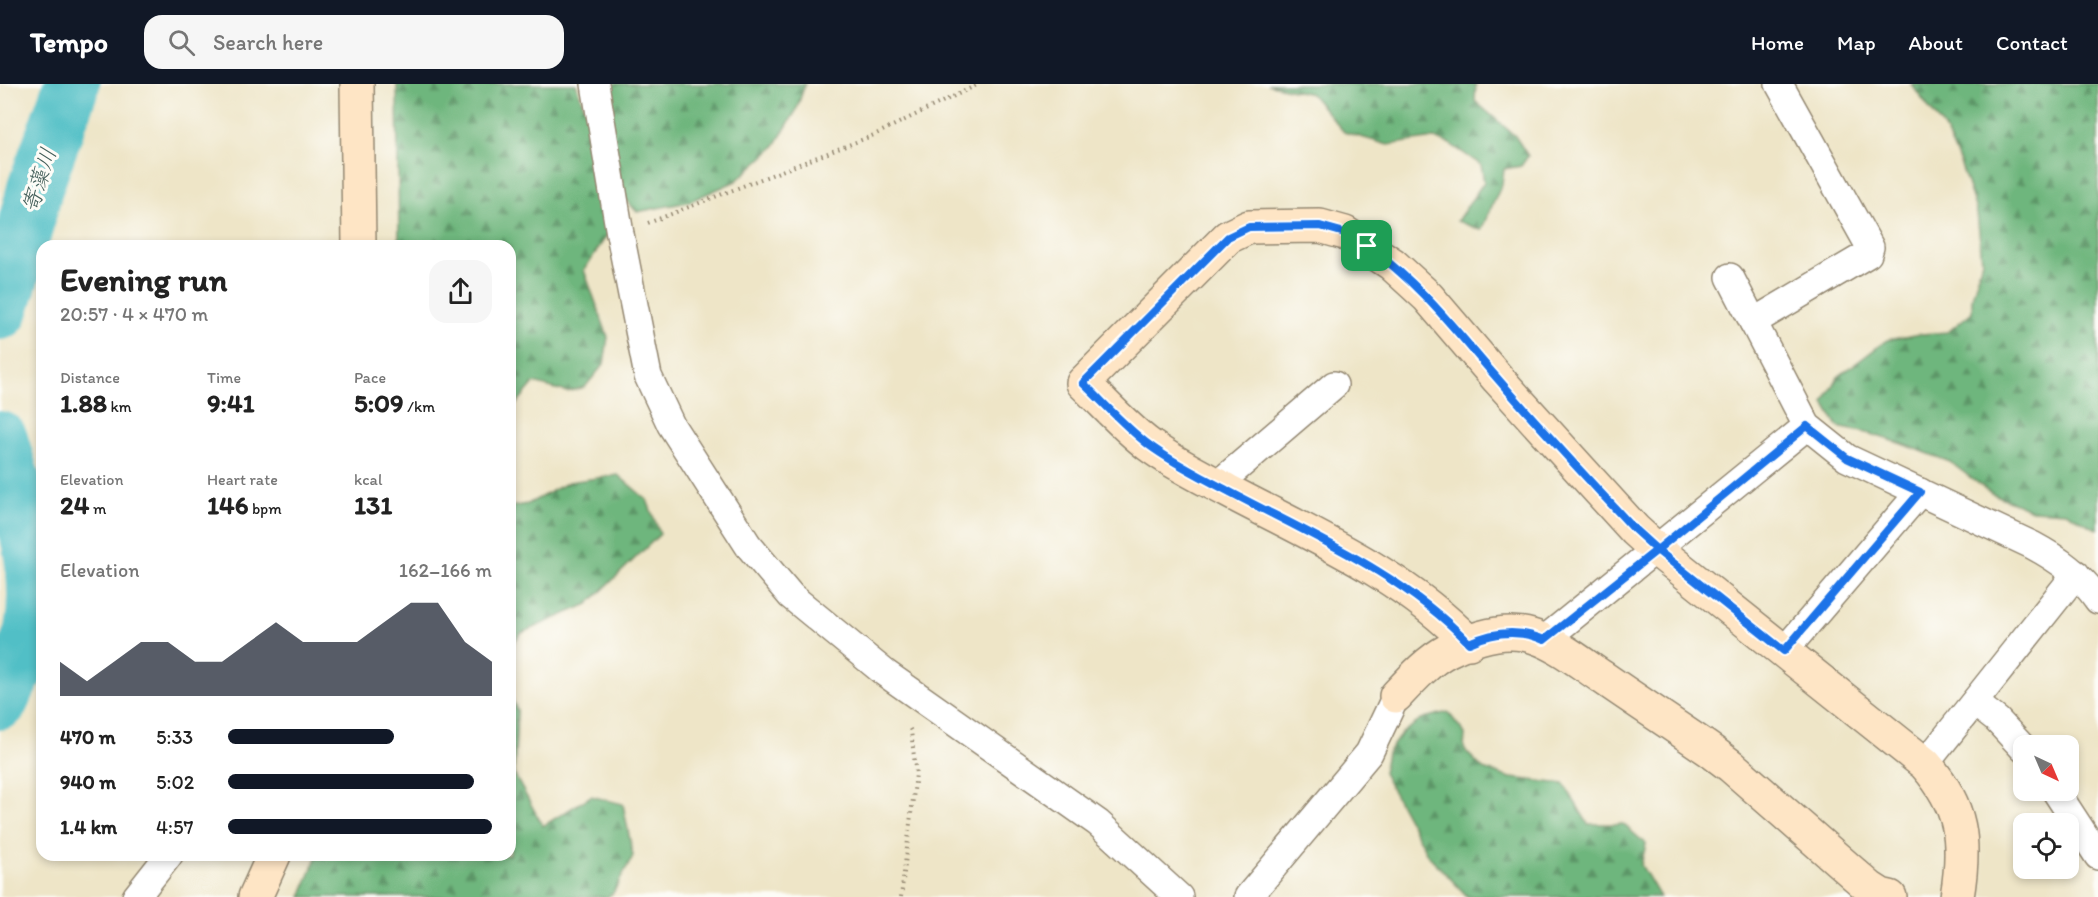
<!DOCTYPE html>
<meta charset="utf-8">
<style>
:root{--surface:#fff;--page:#f6f6f6;--text:#222;--muted:#767676;--accent:#111827}
body{margin:0;font-family:Itim,"Klee One",sans-serif;background:var(--page);color:var(--text);height:100vh;display:flex;flex-direction:column;font-size:22px;white-space:nowrap}
*{box-sizing:border-box;margin:0}
p{font-size:20px;color:var(--muted)}
.icon{flex:none;width:33px;height:33px;fill:none;stroke:currentColor;stroke-width:2;stroke-linecap:round;stroke-linejoin:round}
.map{position:relative;flex:1;overflow:hidden}
.details{position:absolute;left:36px;top:156px;width:480px;height:621px;display:flex;flex-direction:column;background:var(--surface);border-radius:18px;box-shadow:0 3px 9px #0003}
.details>*{flex:none}
.needle{width:39px;rotate:136deg}
.buttons{position:absolute;left:2013px;top:651px;display:grid;gap:12px}
.buttons a{display:grid;place-items:center;width:66px;height:66px;border-radius:12px;background:var(--surface);box-shadow:0 3px 9px #0003;font-size:30px}
.pin{position:absolute;display:grid;place-items:center;width:51px;height:51px;color:#fff;margin:-26px;border-radius:12px;box-shadow:0 3px 9px #0006}
.round{display:grid;place-items:center;flex:none;width:63px;height:63px;border-radius:18px;background:var(--page)}
.summary{display:flex;align-items:center;justify-content:space-between;height:102px;padding:0 24px}
h1{font-size:33px;font-weight:800;line-height:45px}
.metrics{display:grid;grid-template-columns:repeat(3,1fr);gap:9px;height:102px;padding:6px 24px}
.metrics div{display:grid;align-content:center}
.metrics b{font-size:26px;font-weight:800}
.metrics small{font-size:16px;font-weight:400}
.metrics p{font-size:16px}
.chart{height:168px;padding:12px 24px}
.chart p{display:flex;justify-content:space-between}
.chart svg{width:100%;height:108px;margin-top:6px;fill:var(--accent);opacity:.7}
ul{padding:0 24px;list-style:none;font-size:20px}
li{display:grid;grid-template-columns:96px 72px 1fr;align-items:center;height:45px}
li i{height:15px;border-radius:8px;background:var(--accent)}
header{display:flex;align-items:center;gap:36px;box-sizing:border-box;height:84px;padding:0 30px;background:var(--accent);color:#fff}
header strong{font-size:28px}
nav{display:flex;gap:33px;margin-inline-start:auto;font-size:21px}
.search{width:420px;height:54px;background:var(--page);display:flex;align-items:center;gap:15px;box-sizing:border-box;padding:0 21px;border-radius:18px;color:var(--muted);font-size:22px}
.map>svg:first-child{display:block}
.forest{fill:url(#forest-firs);stroke:#54704e;stroke-width:1.5}
.lines{fill:none;stroke-linecap:round;stroke-linejoin:round}
.river{stroke:#51bfc6;stroke-width:56}
.street-casing{stroke:#948872;stroke-width:30}
.secondary-casing{stroke:#948872;stroke-width:36}
.path{stroke:#948872;stroke-width:4;stroke-dasharray:1.5 4.5;stroke-linecap:butt}
.street{stroke:#fff;stroke-width:27}
.secondary{stroke:#fee5c5;stroke-width:33}
.route-casing{stroke:#fff;stroke-width:12}
.route{stroke:#1a73e8;stroke-width:8}
.labels{text-anchor:middle;dominant-baseline:central;stroke-width:6;stroke-linejoin:round;paint-order:stroke}
.water-label{font-size:22px;font-style:italic;fill:#435e59;stroke:#fdfcf7}
</style>
<header>
<strong>Tempo</strong>
<div class="search"><svg class="icon" aria-label="search" viewBox="0 0 24 24"><circle cx="10" cy="10" r="6"/><path d="M15 15l6 6"/></svg>Search here</div>
<nav><a>Home</a><a>Map</a><a>About</a><a>Contact</a></nav>
</header>
<div class="map">
<svg width="2098" height="813" viewBox="0 0 2098 813">
<defs>
<pattern id="forest-firs" width="22" height="20" patternUnits="userSpaceOnUse" patternTransform="scale(1.5)"><rect width="22" height="20" fill="#6eb67d"/><path d="M5 1l3.5 6h-7zM16 11l3.5 6h-7z" fill="#5c9466"/></pattern>
</defs>
<rect width="100%" height="100%" fill="#fdfcf7"/>
<filter id="ink" filterUnits="userSpaceOnUse"><feTurbulence type="fractalNoise" baseFrequency=".0167" numOctaves="2"/><feDisplacementMap in="SourceGraphic" scale="12" xChannelSelector="R" yChannelSelector="G"/><feConvolveMatrix kernelMatrix="1 2 1 2 8 2 1 2 1" color-interpolation-filters="sRGB"/></filter>
<filter id="wash" filterUnits="userSpaceOnUse"><feTurbulence type="fractalNoise" baseFrequency=".008" numOctaves="4" result="noise"/><feDisplacementMap in="SourceGraphic" scale="24" xChannelSelector="R" yChannelSelector="G"/><feGaussianBlur stdDeviation="1.35" result="paint"/><feColorMatrix in="noise" values="0 0 0 0 0 0 0 0 0 0 0 0 0 0 0 0 0 1.4 0 .05"/><feComposite in="paint" operator="in"/></filter>
<g filter="url(#wash)">
<rect width="100%" height="100%" fill="#eee5c7"/>
<g class="forest">
<polygon points="397,0 576,0 594,50 592,99 605,118 611,145 584,186 608,253 604,280 585,303 567,308 534,299 511,326 510,330 510,162 399,162"/>
<polygon points="598,0 805,0 796,27 774,63 736,97 688,118 637,128 609,97"/>
<polygon points="1267,0 1476,0 1475,17 1515,52 1528,72 1521,82 1504,85 1502,100 1481,146 1457,137 1484,98 1481,81 1450,60 1434,54 1388,61 1344,48 1311,10"/>
<polygon points="1911,0 2098,0 2098,446 2066,428 2032,426 1991,409 1950,378 1903,360 1867,349 1838,343 1824,319 1838,293 1887,256 1921,250 1948,248 1972,228 1972,214 1982,177 1977,129 1961,81 1944,44"/>
<polygon points="618,391 647,416 660,450 588,520 521,549 510,564 510,423 528,420 569,398"/>
<polygon points="510,611 517,626 514,690 543,742 591,712 623,720 633,772 613,809 607,813 301,813 317,771 510,771"/>
<polygon points="1448,628 1465,650 1464,665 1483,685 1511,694 1564,700 1588,740 1623,740 1646,760 1641,781 1660,813 1468,813 1427,770 1383,689 1387,669 1402,649 1424,634"/>
</g>
<g class="lines">
<g class="river">
<polyline points="0,228 18,171 35,104 72,0"/>
<path d="M0,355C18,417 44,480 32,545C28,565 9,599 0,618"/>
</g>
</g>
</g>
<g filter="url(#ink)">
<g class="lines">
<defs>
<g id="street">
<polyline points="595,0 620,150 648,292 671,341 748,461 791,512 885,589 1098,739 1179,813"/>
<path d="M1730,193L1807,342L1847,374L2032,461C2058,475 2081,491 2098,516"/>
<polyline points="1753,238 1868,170 1870,163 1779,0"/>
<polyline points="1217,401 1334,301"/>
<polyline points="1544,556 1807,342"/>
<polyline points="1784,567 1920,408"/>
<polyline points="1975,619 1997,636 2024,665"/>
<polyline points="1925,680 2076,490"/>
<polyline points="2055,706 2098,772"/>
<polyline points="136,813 169,771"/>
<polyline points="1248,813 1369,669 1396,612"/>
</g>
<g id="secondary">
<polyline points="357,0 359,162"/>
<path d="M1469,559C1403,490 1311,451 1228,407C1202,393 1173,379 1149,361C1125,343 1105,320 1083,299L1228,153L1249,143L1320,142L1345,149L1392,180L1428,213L1498,295L1635,446L1657,466L1925,680C1963,723 1966,758 1957,813"/>
<path d="M1396,612C1411,596 1428,577 1447,567C1473,554 1507,543 1535,553C1559,561 1581,579 1602,593C1638,618 1675,642 1711,667L1731,682L1870,804L1881,811L1890,813"/>
<polyline points="255,813 274,771"/>
</g>
</defs>
<use href="#street" class="street-casing"/>
<use href="#secondary" class="secondary-casing"/>
<g class="path">
<polyline points="648,139 874,51 979,0"/>
<polyline points="901,813 916,690 911,647 908,642"/>
</g>
<use href="#street" class="street"/>
<use href="#secondary" class="secondary"/>
</g>
</g>
<g class="lines" filter="url(#ink)">
<defs>
<path id="route" d="M1367,162C1420,199 1455,246 1497,294C1542,346 1589,396 1635,446L1657,466L1807,342L1847,374L1920,408L1784,567L1657,466L1544,556C1519,545 1493,548 1469,559C1403,490 1311,451 1228,407C1202,393 1173,379 1149,361C1125,343 1105,320 1083,299L1228,153L1249,143L1320,142L1345,149L1367,162"/>
</defs>
<use href="#route" class="route-casing"/>
<use href="#route" class="route"/>
</g>
<g class="labels">
<g class="water-label">
<text transform="translate(39 96) rotate(-72)">寄藻川</text>
</g>
</g>
</svg>
<div class="buttons">
<a><svg class="needle" viewBox="-14 -14 28 28"><path d="M0-13l5 13h-10z" fill="#e53935"/><path d="M0 13l5-13h-10z" fill="#767676"/></svg></a>
<a><svg class="icon" aria-label="locate" viewBox="0 0 24 24"><circle cx="12" cy="12" r="6"/><path d="M12 2v4M12 18v4M2 12h4M18 12h4"/></svg></a>
</div>
<div class="pin" style="left:1367px;top:162px;background:#1e9e55"><svg class="icon" aria-label="arrive" viewBox="0 0 24 24"><path d="M6 21V4h12l-3 4 3 4H6"/></svg></div>
<section class="details">
<div class="summary"><div><h1>Evening run</h1><p>20:57 · 4 × 470 m</p></div><a class="round"><svg class="icon" aria-label="share" viewBox="0 0 24 24"><path d="M12 15V3M7 8l5-5 5 5M5 13v7h14v-7"/></svg></a></div>
<div class="metrics">
<div><p>Distance</p><b>1.88<small> km</small></b></div>
<div><p>Time</p><b>9:41</b></div>
<div><p>Pace</p><b>5:09<small> /km</small></b></div>
</div>
<div class="metrics">
<div><p>Elevation</p><b>24<small> m</small></b></div>
<div><p>Heart rate</p><b>146<small> bpm</small></b></div>
<div><p>kcal</p><b>131</b></div>
</div>
<div class="chart"><p><span>Elevation</span>162–166 m</p>
<svg viewBox="0 0 160 44" preserveAspectRatio="none"><path d="M0 44V30L10 38L20 30L30 22L40 22L50 30L60 30L70 22L80 14L90 22L100 22L110 22L120 14L130 6L140 6L150 22L160 30V44z"/></svg>
</div>
<ul>
<li><b>470 m</b>5:33<i style="width:63%"></i></li>
<li><b>940 m</b>5:02<i style="width:93%"></i></li>
<li><b>1.4 km</b>4:57<i style="width:100%"></i></li>
</ul>
</section>
</div>
